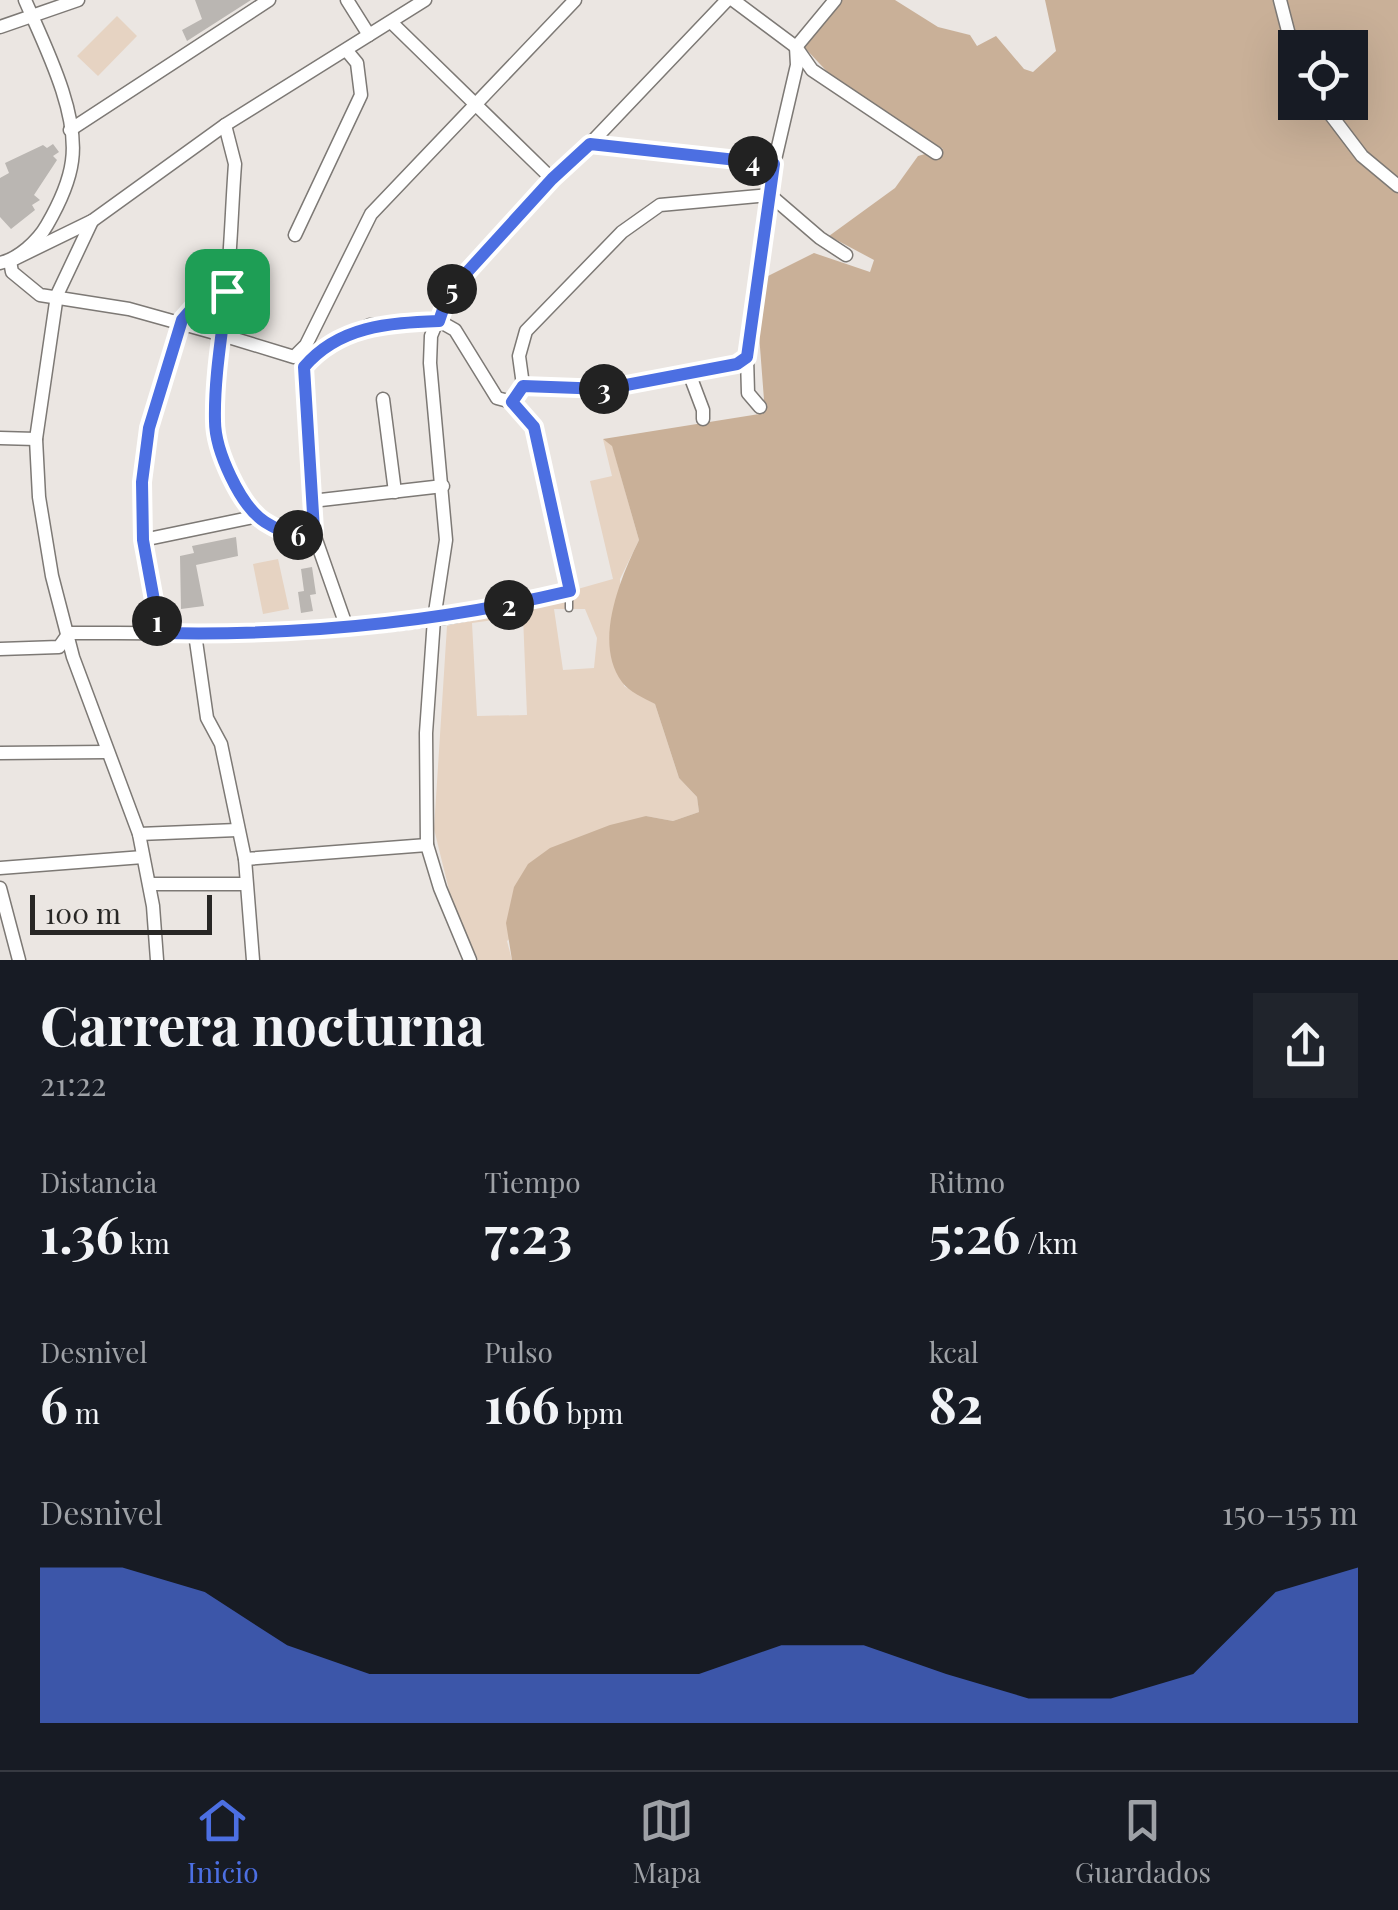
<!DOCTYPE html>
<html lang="es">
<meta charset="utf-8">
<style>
:root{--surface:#171b24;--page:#20242c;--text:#f1f3f6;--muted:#9ea1a6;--line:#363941;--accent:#4c6fe2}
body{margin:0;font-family:"Playfair Display",serif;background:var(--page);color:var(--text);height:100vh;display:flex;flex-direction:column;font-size:38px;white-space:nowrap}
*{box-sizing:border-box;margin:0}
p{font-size:32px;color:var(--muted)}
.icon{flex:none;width:55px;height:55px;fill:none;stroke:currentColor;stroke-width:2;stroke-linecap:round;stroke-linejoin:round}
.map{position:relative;height:960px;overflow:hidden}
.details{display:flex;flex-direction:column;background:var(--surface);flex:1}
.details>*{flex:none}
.buttons{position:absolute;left:1278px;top:30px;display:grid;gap:20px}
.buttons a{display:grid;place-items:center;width:90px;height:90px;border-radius:0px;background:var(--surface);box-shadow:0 10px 40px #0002;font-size:50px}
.scale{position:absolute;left:30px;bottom:25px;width:182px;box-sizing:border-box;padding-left:10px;border:5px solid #282725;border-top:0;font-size:28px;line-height:35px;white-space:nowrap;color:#282725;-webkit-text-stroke:8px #ebe6e2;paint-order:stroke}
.pin{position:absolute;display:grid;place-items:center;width:85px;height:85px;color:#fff;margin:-42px;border-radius:20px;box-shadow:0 5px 15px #0006}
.km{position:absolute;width:50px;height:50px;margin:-25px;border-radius:50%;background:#222;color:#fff;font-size:28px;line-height:50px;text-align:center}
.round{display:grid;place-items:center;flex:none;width:105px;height:105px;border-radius:0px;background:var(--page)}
.overview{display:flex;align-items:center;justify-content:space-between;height:170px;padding:0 40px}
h1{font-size:55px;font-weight:700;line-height:75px}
.stats{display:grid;grid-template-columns:repeat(3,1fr);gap:15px;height:170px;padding:10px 40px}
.stats div{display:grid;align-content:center}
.stats b{font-size:50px;font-weight:700}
.stats small{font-size:28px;font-weight:400}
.stats p{font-size:28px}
.chart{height:280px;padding:20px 40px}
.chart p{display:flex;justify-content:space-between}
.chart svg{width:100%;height:180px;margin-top:10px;fill:var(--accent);opacity:.7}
.tabs{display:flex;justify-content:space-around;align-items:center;height:140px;border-top:2px solid var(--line);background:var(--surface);font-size:28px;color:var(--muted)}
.tabs a{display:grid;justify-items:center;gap:5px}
.tabs .selected{color:var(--accent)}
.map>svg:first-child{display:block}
.green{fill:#e6d3c2;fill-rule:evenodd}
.forest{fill:#c9b098;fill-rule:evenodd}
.building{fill:#bab6b2}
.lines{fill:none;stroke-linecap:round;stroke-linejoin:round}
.lane-casing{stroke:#7d7975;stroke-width:9}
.street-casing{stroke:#7d7975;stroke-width:15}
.lane{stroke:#fff;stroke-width:6}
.street{stroke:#fff;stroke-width:12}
.route-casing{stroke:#fff;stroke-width:20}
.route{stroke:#4c6fe2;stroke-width:12}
</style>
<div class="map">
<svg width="1398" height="960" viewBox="0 0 1398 960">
<rect width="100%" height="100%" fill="#ebe6e2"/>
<g class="green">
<polygon points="117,16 137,36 98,76 77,56"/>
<path d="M603,439L612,445L639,540L620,579L624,686L655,704L679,778L697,797L699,812L673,821L646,816L507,941L512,960H478L452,902L434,829L447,626L613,579L590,481L612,476ZM554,609H585L597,638L594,668L563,670ZM523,616L527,715L477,716L472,623Z"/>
<polygon points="278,559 289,609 263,614 253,564"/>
</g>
<path class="forest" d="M836,0H895L938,27L970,35L977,46L996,36L1024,69L1033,72L1056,51L1045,0H1398V960H512L506,923L514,887L528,864L550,848L610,825L646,816L673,821L699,812L697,797L679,778L655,704C644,698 629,692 622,682C593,643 620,579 639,540L612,446L603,439L765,413L758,321L764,278L814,253L870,272L874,260L829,236L895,188L918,156L943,149L834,79L804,47ZM1295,48H1350V102H1295Z"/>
<g class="building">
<polygon points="195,0 251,0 187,41 182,30 202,19"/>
<polygon points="53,144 59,152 53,156 57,160 34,195 40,200 32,205 35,210 11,229 0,217 0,178 9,173 5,163 43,145 47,148"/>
<polygon points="236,537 238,556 196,565 204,606 181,609 180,556 194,553 192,546"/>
<polygon points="312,567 316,594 310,595 313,611 301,613 298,592 304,591 301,569"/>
</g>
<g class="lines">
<defs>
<polyline id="lane" points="569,608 569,592"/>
<g id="street">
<polyline points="347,0 369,35"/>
<polyline points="733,0 796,47 812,70 936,153"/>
<polyline points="1280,0 1295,58"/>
<polyline points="391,22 552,179"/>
<polyline points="0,27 78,0"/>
<polyline points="796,47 835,0"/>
<polyline points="1321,102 1362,156 1398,186"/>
<path d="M225,125L235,164C232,204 231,245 227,286C224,331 213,377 214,423C216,468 260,550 314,530"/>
<polyline points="70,130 269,0"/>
<polyline points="590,144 774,164"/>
<polyline points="92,221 57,295 36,439 39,497 52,576 73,657 139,834 153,906 157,960"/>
<polyline points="295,235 361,95 357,63 347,51"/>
<polyline points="10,261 92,221 225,125 425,0"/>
<polyline points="10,261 12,272 40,295 129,309 215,333"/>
<path d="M0,263C18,259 38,241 47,225C58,206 69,184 72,161C79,112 44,44 25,0"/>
<polyline points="222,335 294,357 306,345 371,214 575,0"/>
<polyline points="689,373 703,410 703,419"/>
<polyline points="523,385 519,356 526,331 622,232 660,205 770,195 820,238 846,255"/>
<polyline points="383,399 395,492"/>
<polyline points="512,402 523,385 605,389 737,364 747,357"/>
<polyline points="760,407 748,393 747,357 774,164 797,65 796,47"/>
<polyline points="0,438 36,439"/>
<polyline points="312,501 443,486"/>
<polyline points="143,540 249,518"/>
<path d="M69,633C191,633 313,636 435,619C480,613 525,602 569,591L534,427L512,402L497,398L455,330L439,321L370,325L316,352L304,367L314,534L347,628"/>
<polyline points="159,633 143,540 142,483 149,428 182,319 201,297 227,291"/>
<polyline points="195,634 207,718 221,744 245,859 253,960"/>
<polyline points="0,649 59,647 69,633"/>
<polyline points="0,753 106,752"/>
<polyline points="139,834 237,830"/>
<polyline points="245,859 427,845"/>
<polyline points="0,868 143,857"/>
<polyline points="150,884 246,884"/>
<polyline points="0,888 19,960"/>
<polyline points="470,960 440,888 427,845 426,733 434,619 446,540 430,363 431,336 449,292 552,179 590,144 727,0"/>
</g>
</defs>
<use href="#lane" class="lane-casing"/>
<use href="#street" class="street-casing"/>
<use href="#lane" class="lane"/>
<use href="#street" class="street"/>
</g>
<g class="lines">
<defs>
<path id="route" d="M590,144L774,164L747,357L737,364L605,389L523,386L512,402L534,427L570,591C435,623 298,636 160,633L143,540L142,482L149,428L182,320L202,297L227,291C222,334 214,378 215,421C215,450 240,506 265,522C283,533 293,538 314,530L304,367C339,326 388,323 439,321L449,292L552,179Z"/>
</defs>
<use href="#route" class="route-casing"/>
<use href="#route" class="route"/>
</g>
</svg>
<div class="buttons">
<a><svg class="icon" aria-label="locate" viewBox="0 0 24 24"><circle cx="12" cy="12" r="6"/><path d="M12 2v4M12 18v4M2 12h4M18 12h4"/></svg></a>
</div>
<div class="scale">100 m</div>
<div class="pin" style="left:227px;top:291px;background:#1e9e55"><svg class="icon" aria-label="arrive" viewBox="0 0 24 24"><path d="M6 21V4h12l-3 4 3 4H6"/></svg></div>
<b class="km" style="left:157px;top:621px">1</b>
<b class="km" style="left:509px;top:605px">2</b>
<b class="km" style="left:604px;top:389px">3</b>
<b class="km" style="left:753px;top:161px">4</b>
<b class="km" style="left:452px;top:289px">5</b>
<b class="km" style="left:298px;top:535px">6</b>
</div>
<section class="details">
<div class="overview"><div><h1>Carrera nocturna</h1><p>21:22</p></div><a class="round"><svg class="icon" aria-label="share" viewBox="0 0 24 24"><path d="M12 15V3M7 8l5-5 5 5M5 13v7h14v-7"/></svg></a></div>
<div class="stats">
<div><p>Distancia</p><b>1.36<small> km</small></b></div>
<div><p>Tiempo</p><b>7:23</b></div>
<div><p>Ritmo</p><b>5:26<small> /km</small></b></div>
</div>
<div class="stats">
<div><p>Desnivel</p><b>6<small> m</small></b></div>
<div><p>Pulso</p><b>166<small> bpm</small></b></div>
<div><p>kcal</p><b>82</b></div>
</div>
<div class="chart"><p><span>Desnivel</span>150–155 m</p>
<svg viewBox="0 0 160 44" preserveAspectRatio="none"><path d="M0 44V6L10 6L20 12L30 25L40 32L50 32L60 32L70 32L80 32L90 25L100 25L110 32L120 38L130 38L140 32L150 12L160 6V44z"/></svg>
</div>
</section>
<nav class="tabs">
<a class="selected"><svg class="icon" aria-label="home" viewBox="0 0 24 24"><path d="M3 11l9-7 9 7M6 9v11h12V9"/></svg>Inicio</a>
<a><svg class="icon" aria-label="map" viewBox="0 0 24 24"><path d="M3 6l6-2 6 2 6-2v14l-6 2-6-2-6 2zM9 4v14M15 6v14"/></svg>Mapa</a>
<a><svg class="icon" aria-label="saved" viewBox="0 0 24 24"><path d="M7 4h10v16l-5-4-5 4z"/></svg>Guardados</a>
</nav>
